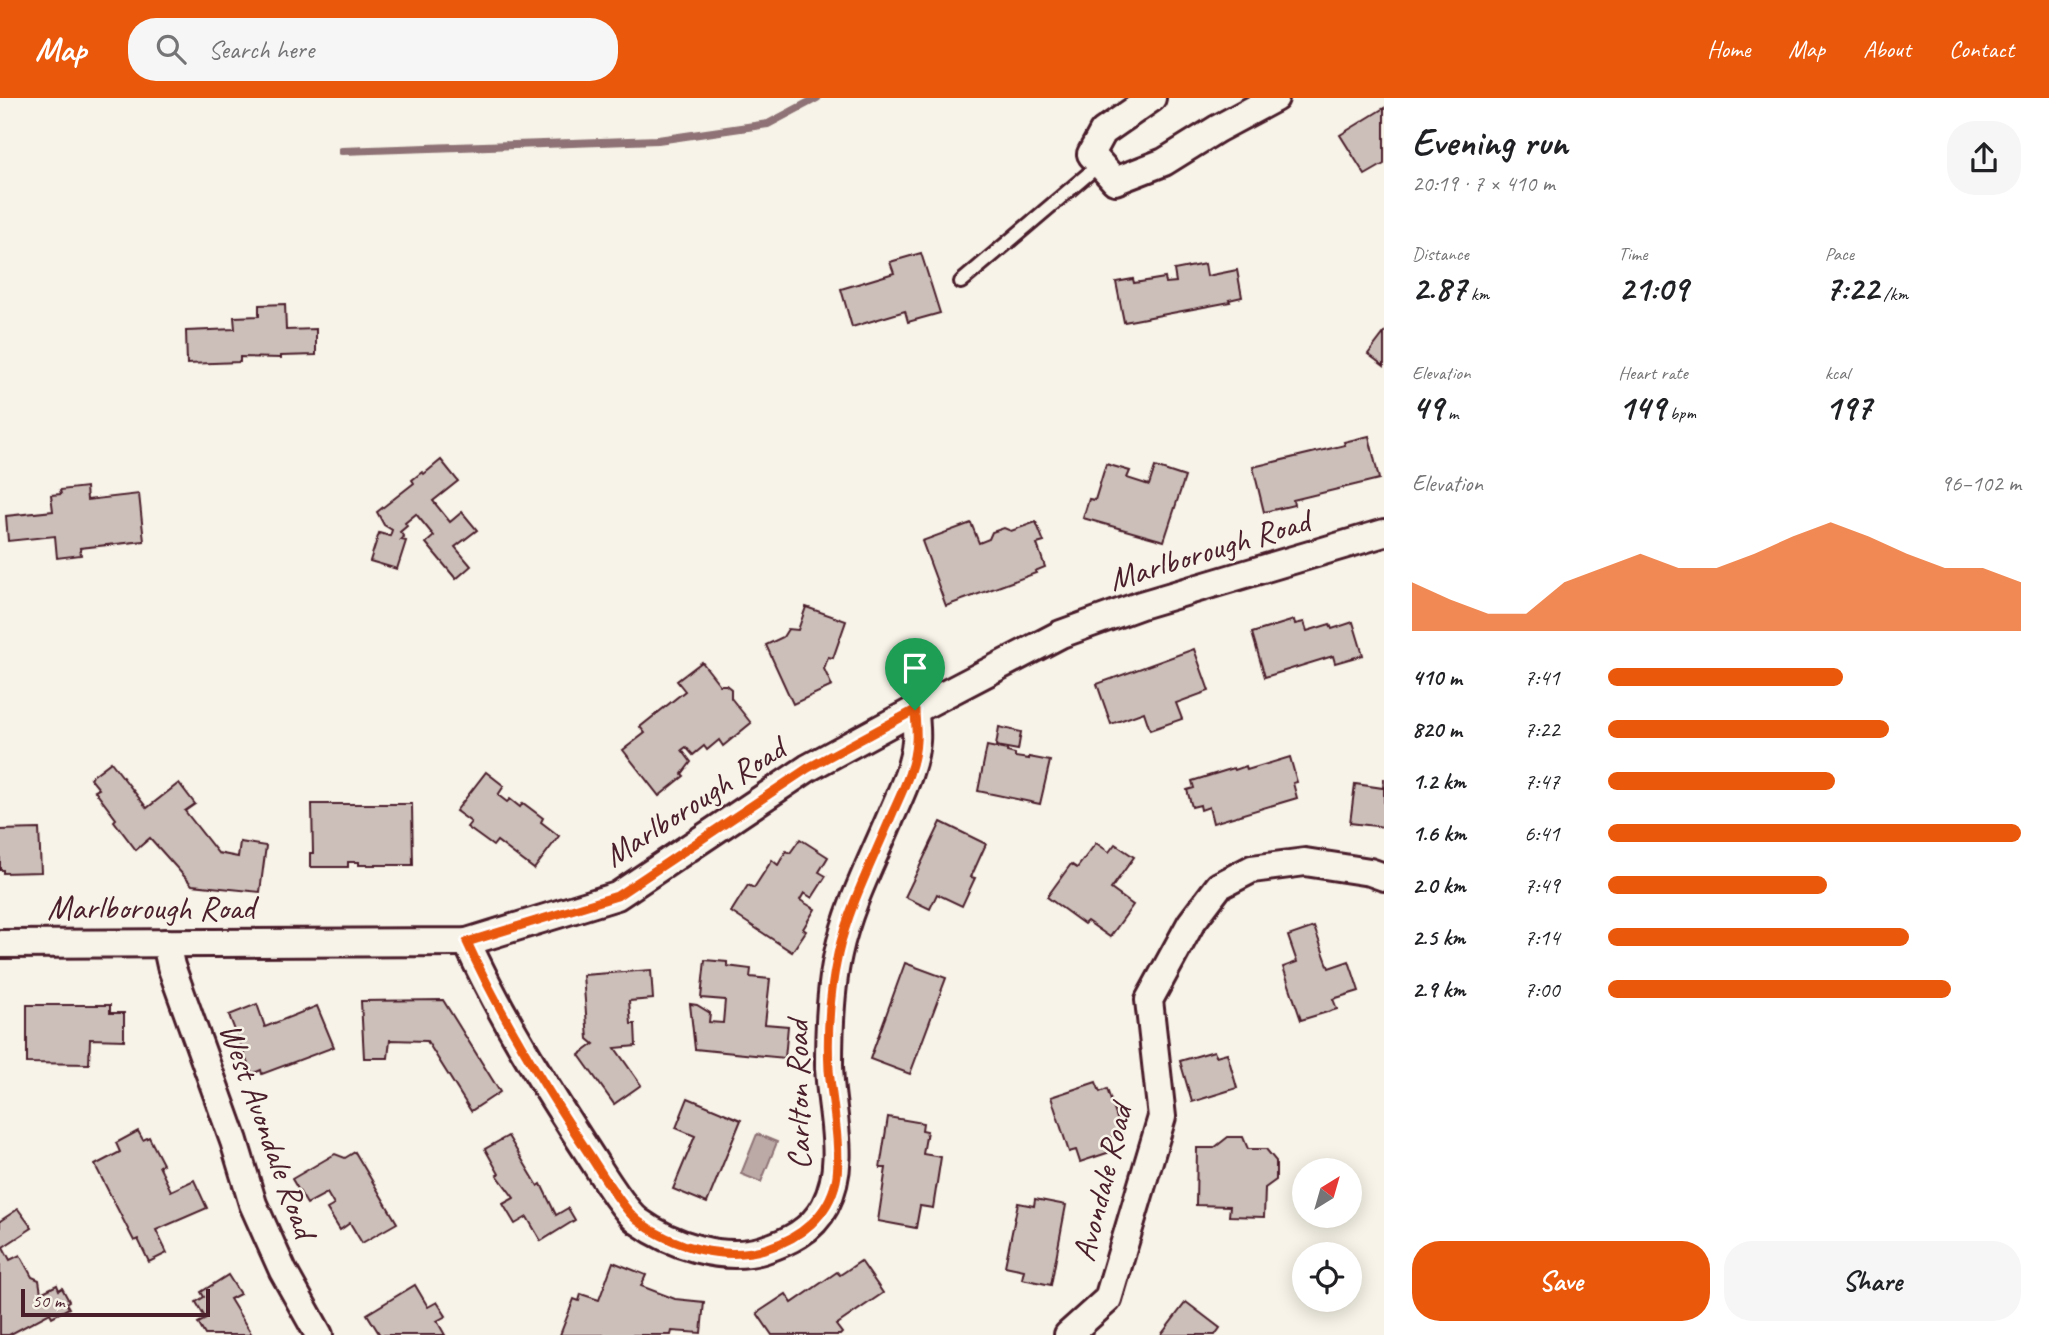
<!DOCTYPE html>
<meta charset="utf-8">
<style>
:root{--surface:#fff;--page:#f6f6f6;--text:#202124;--muted:#757577;--accent:#ea580c}
body{margin:0;font-family:Caveat,sans-serif;background:var(--page);color:var(--text);height:100vh;display:flex;flex-direction:column;font-size:26px;white-space:nowrap}
*{box-sizing:border-box;margin:0}
p{font-size:23px;color:var(--muted)}
.icon{flex:none;width:38px;height:38px;fill:none;stroke:currentColor;stroke-width:2;stroke-linecap:round;stroke-linejoin:round}
.map{position:relative;flex:1;overflow:hidden}
.sheet{display:flex;flex-direction:column;background:var(--surface);width:665px}
.sheet>*{flex:none}
.needle{width:46px;rotate:37deg}
.controls{position:absolute;left:1292px;top:1060px;display:grid;gap:14px}
.controls a{display:grid;place-items:center;width:70px;height:70px;border-radius:50%;background:var(--surface);box-shadow:0 4px 18px #0003;font-size:35px}
.scale{position:absolute;left:21px;bottom:18px;width:189px;box-sizing:border-box;padding-left:7px;border:4px solid #4a1f2b;border-top:0;font-size:19px;line-height:24px;white-space:nowrap;color:#4a1f2b;-webkit-text-stroke:5px #f7f3e8;paint-order:stroke}
.pin{position:absolute;display:grid;place-items:center;width:60px;height:60px;color:#fff;margin:-72px -30px;border-radius:50% 50% 50% 0;rotate:-45deg;box-shadow:0 0 7px #0007}
.pin .icon{rotate:45deg}
.round{display:grid;place-items:center;flex:none;width:74px;height:74px;border-radius:28px;background:var(--page)}
.summary{display:flex;align-items:center;justify-content:space-between;height:119px;padding:0 28px}
h1{font-size:38px;font-weight:700;line-height:52px}
.figures{display:grid;grid-template-columns:repeat(3,1fr);gap:10px;height:119px;padding:7px 28px}
.figures div{display:grid;align-content:center}
.figures b{font-size:35px;font-weight:700}
.figures small{font-size:19px;font-weight:400}
.figures p{font-size:19px}
.chart{height:196px;padding:14px 28px}
.chart p{display:flex;justify-content:space-between}
.chart svg{width:100%;height:126px;margin-top:7px;fill:var(--accent);opacity:.7}
.primary-button{display:flex;gap:14px;margin-top:auto;padding:14px 28px}
.primary-button a{flex:1;height:80px;border-radius:28px;background:var(--accent);color:#fff;font-size:28px;font-weight:700;line-height:80px;text-align:center}
.primary-button a+a{background:var(--page);color:var(--text)}
ul{padding:0 28px;list-style:none;font-size:23px}
li{display:grid;grid-template-columns:112px 84px 1fr;align-items:center;height:52px}
li i{height:18px;border-radius:9px;background:var(--accent)}
header{display:flex;align-items:center;gap:42px;box-sizing:border-box;height:98px;padding:0 35px;background:var(--accent);color:#fff}
header strong{font-size:33px}
nav{display:flex;gap:38px;margin-inline-start:auto;font-size:24px}
.search{width:490px;height:63px;background:var(--page);display:flex;align-items:center;gap:18px;box-sizing:border-box;padding:0 24px;border-radius:28px;color:var(--muted);font-size:26px}
main{display:flex;flex:1;min-height:0}
.map>svg:first-child{display:block}
.water{fill:#bcaaa7;stroke:#8e7275;stroke-width:2}
.lines{fill:none;stroke-linecap:round;stroke-linejoin:round}
.stream{stroke:#8e7275;stroke-width:8}
.building{fill:#ccbfb9;stroke:#4a1f2b;stroke-width:2}
.lane-casing{stroke:#4a1f2b;stroke-width:18}
.street-casing{stroke:#4a1f2b;stroke-width:32}
.lane{stroke:#f7f3e8;stroke-width:12}
.street{stroke:#f7f3e8;stroke-width:26}
.route-casing{stroke:#fff;stroke-width:14}
.route{stroke:#ea580c;stroke-width:9}
.labels{text-anchor:middle;dominant-baseline:central;stroke-width:5;stroke-linejoin:round;paint-order:stroke}
.street-label{font-size:33px;fill:#4a1f2b;stroke:#f7f3e8}
</style>
<header>
<strong>Map</strong>
<div class="search"><svg class="icon" aria-label="search" viewBox="0 0 24 24"><circle cx="10" cy="10" r="6"/><path d="M15 15l6 6"/></svg>Search here</div>
<nav><a>Home</a><a>Map</a><a>About</a><a>Contact</a></nav>
</header>
<main>
<div class="map">
<svg width="1384" height="1237" viewBox="0 0 1384 1237">
<rect width="100%" height="100%" fill="#f7f3e8"/>
<filter id="ink" filterUnits="userSpaceOnUse"><feTurbulence type="fractalNoise" baseFrequency=".0143" numOctaves="2"/><feDisplacementMap in="SourceGraphic" scale="14" xChannelSelector="R" yChannelSelector="G"/><feConvolveMatrix kernelMatrix="1 2 1 2 8 2 1 2 1" color-interpolation-filters="sRGB"/></filter>
<g filter="url(#ink)">
<polygon class="water" points="757,1036 777,1044 761,1084 741,1076"/>
<g class="lines">
<polyline class="stream" points="342,53 658,42 768,26 817,0"/>
</g>
<g class="building">
<polygon points="1384,10 1384,66 1365,77 1340,37"/>
<polygon points="921,155 940,215 908,224 905,213 852,229 841,191 894,175 890,164"/>
<polygon points="1205,166 1207,178 1237,172 1242,199 1229,202 1230,204 1124,224 1116,184 1133,181 1134,185 1165,180 1166,185 1176,184 1174,172"/>
<polygon points="285,206 286,232 316,231 316,257 281,258 281,260 240,259 240,264 187,266 186,233 235,231 234,219 259,218 259,207"/>
<polygon points="1384,235 1384,268 1368,256"/>
<polygon points="1369,338 1379,381 1293,402 1294,407 1264,414 1253,369 1345,347 1344,344"/>
<polygon points="441,362 458,383 433,403 450,424 462,414 477,432 455,449 471,468 456,481 426,445 434,438 416,416 405,425 407,428 400,434 404,439 401,442 406,443 397,471 370,463 379,435 390,438 392,432 384,427 377,414 414,385 412,382 422,374 424,376"/>
<polygon points="1106,366 1130,373 1127,380 1149,387 1155,369 1185,379 1164,443 1083,420 1089,401 1095,402"/>
<polygon points="86,389 87,402 139,396 144,443 80,450 81,457 57,460 55,438 8,443 6,418 53,413 51,397 61,396 60,392"/>
<polygon points="1036,424 1044,444 1037,446 1045,469 1035,473 1036,475 946,508 922,443 971,425 979,445 989,441 992,434 1004,430 1011,433"/>
<polygon points="806,509 846,523 833,560 828,559 824,571 832,588 793,606 766,547 783,539 788,531 798,532"/>
<polygon points="1294,522 1295,526 1304,524 1307,533 1330,526 1332,531 1353,524 1363,557 1335,565 1333,558 1265,579 1252,535"/>
<polygon points="1194,551 1209,593 1176,605 1182,621 1150,632 1144,614 1111,626 1097,586"/>
<polygon points="702,564 720,587 726,587 731,591 731,600 751,625 723,648 719,642 707,652 704,648 693,657 686,649 682,652 691,664 682,676 684,678 659,698 623,652 645,635 640,629 685,593 677,583"/>
<polygon points="999,629 1021,634 1018,652 996,648"/>
<polygon points="987,648 1007,652 1007,654 1015,656 1015,659 1029,661 1029,659 1050,663 1040,706 978,693"/>
<polygon points="1290,659 1297,684 1293,685 1297,700 1213,725 1209,709 1201,712 1200,707 1192,709 1187,692 1194,690 1192,683 1234,670 1235,672 1246,668 1247,672"/>
<polygon points="111,664 147,710 179,685 195,706 185,713 218,755 238,759 240,744 266,748 260,794 192,787 150,740 136,752 114,723 116,721 95,693 99,691 90,680"/>
<polygon points="486,674 504,688 498,697 507,704 510,701 520,709 523,705 543,720 541,724 559,738 534,771 497,743 493,748 467,729 471,724 456,713"/>
<polygon points="1384,680 1384,729 1350,725 1355,686 1383,690"/>
<polygon points="312,706 412,706 413,767 359,767 359,764 348,764 348,769 310,769 310,755 313,755"/>
<polygon points="941,724 986,746 971,779 975,780 962,808 937,796 930,811 905,799"/>
<polygon points="39,731 41,774 3,775 3,772 0,772 0,732"/>
<polygon points="800,741 828,759 819,774 826,778 812,800 804,795 800,802 815,811 803,831 806,833 792,854 731,814 748,787 754,790 772,762 778,767 786,753 790,755"/>
<polygon points="1096,745 1109,754 1115,746 1134,759 1111,791 1133,807 1110,839 1087,823 1084,826 1047,799 1071,766 1077,770"/>
<polygon points="1314,829 1329,870 1349,863 1359,893 1333,901 1337,911 1301,922 1283,869 1297,864 1288,838"/>
<polygon points="705,862 727,864 727,868 751,871 750,879 770,881 765,926 788,928 785,960 695,951 690,906 697,907 710,915 709,924 723,925 725,902 701,900"/>
<polygon points="905,865 946,880 910,976 870,961"/>
<polygon points="651,872 653,901 629,903 631,926 635,926 636,948 615,950 641,987 614,1006 579,957 594,946 588,941 583,877"/>
<polygon points="443,902 500,994 471,1013 427,943 390,942 388,960 364,960 361,903"/>
<polygon points="257,906 265,929 317,908 334,949 262,976 261,972 252,976 229,917"/>
<polygon points="27,907 110,907 110,915 124,915 124,942 90,941 89,966 27,965"/>
<polygon points="1214,953 1216,958 1227,955 1237,990 1192,1004 1180,963"/>
<polygon points="1096,984 1100,994 1107,991 1122,1035 1109,1040 1113,1053 1080,1064 1076,1052 1069,1054 1051,999"/>
<polygon points="688,1000 741,1022 707,1105 673,1091 695,1038 676,1030"/>
<polygon points="888,1019 923,1025 922,1032 927,1033 923,1056 941,1059 933,1110 920,1108 916,1130 878,1123 886,1070 880,1070"/>
<polygon points="138,1033 143,1042 149,1039 163,1066 159,1068 171,1093 194,1082 207,1110 156,1132 167,1155 149,1164 138,1141 134,1143 95,1067 120,1054 116,1045"/>
<polygon points="508,1038 538,1088 541,1086 556,1117 568,1110 575,1122 541,1143 527,1119 515,1126 503,1106 514,1100 497,1077 499,1076 485,1051"/>
<polygon points="1228,1039 1243,1039 1248,1051 1266,1051 1276,1063 1276,1082 1265,1090 1264,1119 1229,1118 1230,1108 1196,1107 1197,1050 1214,1050"/>
<polygon points="355,1054 397,1125 362,1145 350,1125 340,1132 327,1111 334,1107 327,1095 307,1106 292,1081 335,1056 345,1060"/>
<polygon points="1035,1101 1066,1107 1051,1187 1022,1181 1024,1172 1005,1168 1018,1105 1034,1108"/>
<polygon points="18,1111 32,1130 3,1149 10,1162 20,1157 32,1179 39,1182 41,1195 57,1187 59,1192 62,1190 69,1203 66,1205 69,1210 52,1219 50,1215 9,1237 0,1237 0,1123"/>
<polygon points="861,1163 883,1195 836,1227 842,1235 840,1237 772,1237 757,1215 786,1196 792,1205 837,1174 840,1177"/>
<polygon points="613,1164 646,1177 641,1188 675,1201 704,1204 701,1235 672,1233 671,1237 560,1237 574,1201 579,1203 581,1196 599,1202"/>
<polygon points="228,1177 240,1196 230,1201 252,1237 205,1237 198,1225 206,1221 196,1204 204,1199 201,1194"/>
<polygon points="415,1187 428,1209 437,1204 446,1218 437,1223 445,1237 380,1237 367,1216"/>
<polygon points="1186,1204 1220,1230 1215,1237 1161,1237"/>
</g>
<g class="lines">
<defs>
<polyline id="lane" points="961,184 1100,66"/>
<g id="street">
<polyline points="1152,0 1103,34 1091,56 1115,83 1164,64 1217,31 1275,0"/>
<path d="M467,844C501,919 546,990 591,1059C602,1076 623,1111 638,1123C671,1147 723,1164 763,1152C788,1144 812,1133 825,1108C848,1064 830,1013 829,967C829,931 830,892 838,856C848,809 872,763 891,718C901,695 914,669 916,643C917,633 915,622 915,612"/>
<polyline points="166,845 171,868 234,1043 253,1106 283,1173 319,1237"/>
<polyline points="0,846 467,844 617,798 808,670 915,612 1061,536 1141,507 1384,435"/>
<polyline points="1068,1237 1108,1201 1162,1019 1149,902 1191,825 1219,788 1252,771 1305,764 1370,774 1384,779"/>
</g>
</defs>
<use href="#lane" class="lane-casing"/>
<use href="#street" class="street-casing"/>
<use href="#lane" class="lane"/>
<use href="#street" class="street"/>
</g>
</g>
<g class="lines" filter="url(#ink)">
<defs>
<path id="route" d="M915,612C915,622 917,633 916,643C915,668 903,692 893,714C874,760 849,807 838,856C830,893 827,935 829,972C832,1002 842,1055 836,1083C828,1118 800,1140 768,1150C725,1164 673,1149 638,1123C623,1111 602,1076 591,1059C545,990 501,919 467,844L617,798L808,670Z"/>
</defs>
<use href="#route" class="route-casing"/>
<use href="#route" class="route"/>
</g>
<g class="labels">
<g class="street-label">
<text transform="translate(1209 452) rotate(-17)">Marlborough Road</text>
<text transform="translate(694 704) rotate(-33)">Marlborough Road</text>
<text x="151" y="810">Marlborough Road</text>
<text transform="translate(798 997) rotate(-91)">Carlton Road</text>
<text transform="translate(268 1032) rotate(70)">West Avondale Road</text>
<text transform="translate(1102 1085) rotate(-76)">Avondale Road</text>
</g>
</g>
</svg>
<div class="controls">
<a><svg class="needle" viewBox="-14 -14 28 28"><path d="M0-13l5 13h-10z" fill="#e53935"/><path d="M0 13l5-13h-10z" fill="#757577"/></svg></a>
<a><svg class="icon" aria-label="locate" viewBox="0 0 24 24"><circle cx="12" cy="12" r="6"/><path d="M12 2v4M12 18v4M2 12h4M18 12h4"/></svg></a>
</div>
<div class="scale">50 m</div>
<div class="pin" style="left:915px;top:612px;background:#1e9e55"><svg class="icon" aria-label="arrive" viewBox="0 0 24 24"><path d="M6 21V4h12l-3 4 3 4H6"/></svg></div>
</div>
<section class="sheet">
<div class="summary"><div><h1>Evening run</h1><p>20:19 · 7 × 410 m</p></div><a class="round"><svg class="icon" aria-label="share" viewBox="0 0 24 24"><path d="M12 15V3M7 8l5-5 5 5M5 13v7h14v-7"/></svg></a></div>
<div class="figures">
<div><p>Distance</p><b>2.87<small> km</small></b></div>
<div><p>Time</p><b>21:09</b></div>
<div><p>Pace</p><b>7:22<small> /km</small></b></div>
</div>
<div class="figures">
<div><p>Elevation</p><b>49<small> m</small></b></div>
<div><p>Heart rate</p><b>149<small> bpm</small></b></div>
<div><p>kcal</p><b>197</b></div>
</div>
<div class="chart"><p><span>Elevation</span>96–102 m</p>
<svg viewBox="0 0 160 44" preserveAspectRatio="none"><path d="M0 44V27L10 33L20 38L30 38L40 27L50 22L60 17L70 22L80 22L90 17L100 11L110 6L120 11L130 17L140 22L150 22L160 27V44z"/></svg>
</div>
<ul>
<li><b>410 m</b>7:41<i style="width:57%"></i></li>
<li><b>820 m</b>7:22<i style="width:68%"></i></li>
<li><b>1.2 km</b>7:47<i style="width:55%"></i></li>
<li><b>1.6 km</b>6:41<i style="width:100%"></i></li>
<li><b>2.0 km</b>7:49<i style="width:53%"></i></li>
<li><b>2.5 km</b>7:14<i style="width:73%"></i></li>
<li><b>2.9 km</b>7:00<i style="width:83%"></i></li>
</ul>
<div class="primary-button"><a>Save</a><a>Share</a></div>
</section>
</main>
